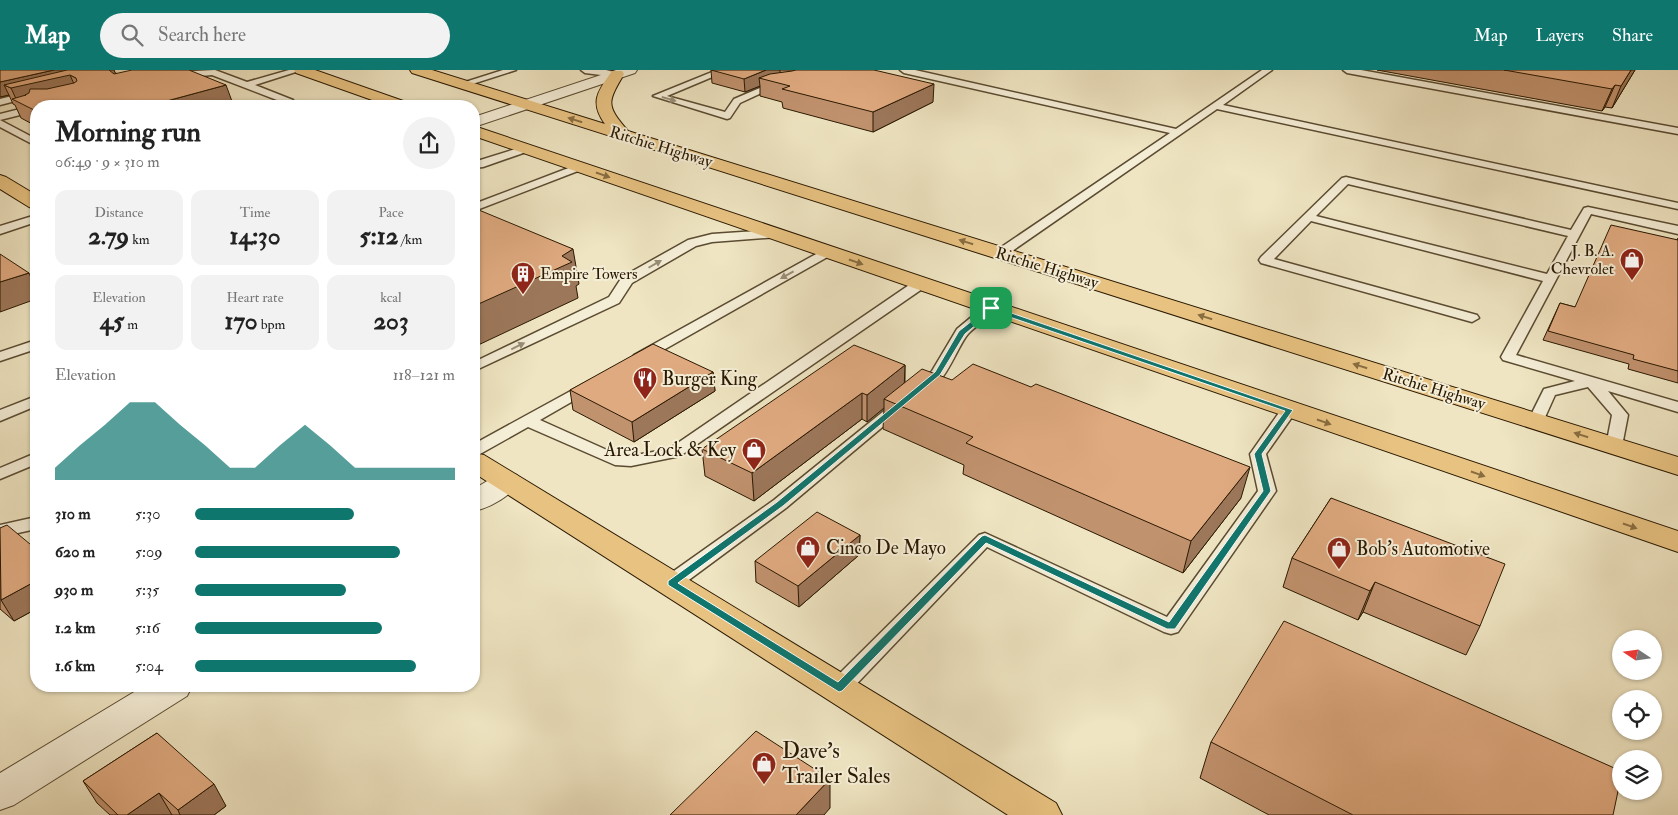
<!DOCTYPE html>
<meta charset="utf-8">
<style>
:root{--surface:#fff;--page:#f2f2f2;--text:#222;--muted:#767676;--accent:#0f766e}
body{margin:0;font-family:"IM FELL Double Pica",serif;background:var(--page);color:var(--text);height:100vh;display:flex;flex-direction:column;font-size:19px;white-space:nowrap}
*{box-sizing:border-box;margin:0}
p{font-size:16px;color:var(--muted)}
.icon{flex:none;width:28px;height:28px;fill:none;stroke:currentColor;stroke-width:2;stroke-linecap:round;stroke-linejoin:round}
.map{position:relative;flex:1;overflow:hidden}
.drawer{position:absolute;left:30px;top:30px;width:450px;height:592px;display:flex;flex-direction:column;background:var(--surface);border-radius:20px;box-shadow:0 1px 4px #0004}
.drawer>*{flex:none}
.needle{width:32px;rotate:283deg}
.tools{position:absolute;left:1612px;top:560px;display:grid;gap:10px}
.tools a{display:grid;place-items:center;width:50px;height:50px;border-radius:50%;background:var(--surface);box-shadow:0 1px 4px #0004;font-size:25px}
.pin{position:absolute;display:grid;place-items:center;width:42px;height:42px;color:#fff;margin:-21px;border-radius:10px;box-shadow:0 2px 8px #0006}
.round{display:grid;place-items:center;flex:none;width:52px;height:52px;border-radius:26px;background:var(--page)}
.overview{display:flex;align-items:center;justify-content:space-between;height:85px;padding:0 25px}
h1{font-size:28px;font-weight:700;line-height:38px}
.stats{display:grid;grid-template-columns:repeat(3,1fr);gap:8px;height:85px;padding:5px 25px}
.stats div{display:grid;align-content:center;border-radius:12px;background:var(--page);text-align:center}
.stats b{font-size:25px;font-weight:700}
.stats small{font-size:14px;font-weight:400}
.stats p{font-size:14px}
.chart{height:140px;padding:10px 25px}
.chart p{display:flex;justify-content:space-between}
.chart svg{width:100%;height:90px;margin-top:5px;fill:var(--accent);opacity:.7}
ul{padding:0 25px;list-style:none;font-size:16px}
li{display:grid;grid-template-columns:80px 60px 1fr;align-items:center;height:38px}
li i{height:12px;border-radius:6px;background:var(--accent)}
header{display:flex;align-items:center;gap:30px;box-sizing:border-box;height:70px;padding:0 25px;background:var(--accent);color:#fff}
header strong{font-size:24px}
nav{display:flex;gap:28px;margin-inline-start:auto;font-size:18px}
.search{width:350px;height:45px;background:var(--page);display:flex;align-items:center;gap:12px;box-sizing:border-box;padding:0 18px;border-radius:28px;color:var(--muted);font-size:19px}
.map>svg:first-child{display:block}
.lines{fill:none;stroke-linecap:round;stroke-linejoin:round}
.lane-casing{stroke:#5a4b31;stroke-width:3}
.street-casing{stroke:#5a4b31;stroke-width:2}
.primary-casing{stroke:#291801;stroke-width:2}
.lane{fill:#f5eed7;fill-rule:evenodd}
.street{fill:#f5eed7;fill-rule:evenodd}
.primary{fill:#e8c281;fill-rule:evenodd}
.wall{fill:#c1926e;stroke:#291801}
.shaded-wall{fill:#9d775a;stroke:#291801}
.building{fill:#e0aa80;stroke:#291801}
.oneway{fill:#998e77}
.oneway2{fill:#886d41}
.route{fill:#0f766e;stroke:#fff;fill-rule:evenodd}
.labels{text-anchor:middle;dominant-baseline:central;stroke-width:4;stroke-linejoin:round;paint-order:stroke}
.far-street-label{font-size:16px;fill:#291801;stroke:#f5eed7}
.far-poi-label{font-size:16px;fill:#291801;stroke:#f5eed7;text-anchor:end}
.poi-label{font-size:19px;fill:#291801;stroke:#f5eed7;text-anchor:start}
.near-poi-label{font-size:22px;fill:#291801;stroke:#f5eed7;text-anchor:start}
</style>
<header>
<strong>Map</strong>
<div class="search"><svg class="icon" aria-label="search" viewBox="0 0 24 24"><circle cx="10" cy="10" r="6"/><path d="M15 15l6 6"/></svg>Search here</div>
<nav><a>Map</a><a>Layers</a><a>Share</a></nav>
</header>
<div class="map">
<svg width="1678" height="745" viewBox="0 0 1678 745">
<rect width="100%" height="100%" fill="#efe5c2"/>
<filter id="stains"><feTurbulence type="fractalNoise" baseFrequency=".004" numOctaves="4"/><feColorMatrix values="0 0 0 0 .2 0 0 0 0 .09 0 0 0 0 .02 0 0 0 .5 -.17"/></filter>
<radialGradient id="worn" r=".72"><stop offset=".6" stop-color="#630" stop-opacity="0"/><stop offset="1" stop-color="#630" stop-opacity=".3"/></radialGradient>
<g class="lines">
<defs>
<g id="lane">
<polygon points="215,0 247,12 289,0 302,0 255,15 293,30 293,34 290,35 212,5 177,8 173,5 177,2"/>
<polygon points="503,0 516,0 463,17 459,14"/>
<polygon points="581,0 606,0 621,4 617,7 585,3"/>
<polygon points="717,0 729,0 667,26 725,42 734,29 776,11 782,11 783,13 740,33 730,48 727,49 653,26"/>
<polygon points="900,0 915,0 1176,59 1262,0 1272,0 1223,35 1678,133 1678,139 1217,39 1005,186 997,186 995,183 997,180 1170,63 904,3"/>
<polygon points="1343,0 1361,0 1678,58 1678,64 1347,3"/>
<polygon points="32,21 35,22 35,26 0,35 0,29"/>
<polygon points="36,35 39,36 36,36 36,41 0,50 0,44"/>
<polygon points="0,50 36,69 36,76 0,57"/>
<polygon points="525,76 530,79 529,81 483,97 474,98 474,92"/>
<polygon points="579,94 584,97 583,99 474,141 474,134"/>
<path d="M1346,107L1571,160L1584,138L1588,137L1678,156V164L1591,144L1516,285L1678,332V342L1608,321L1628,345L1622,376L1620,379H1608L1606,376L1612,345L1588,317L1555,325L1542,354H1530L1528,351L1544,319L1575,311L1503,290L1501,287L1543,211L1311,151L1274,189L1477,245L1479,248L1472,252L1261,193L1259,190L1261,187L1342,108ZM1348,114L1568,166L1547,204L1316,146Z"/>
<polygon points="36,145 36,152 0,164 0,156"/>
<polygon points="773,160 777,161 779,164 777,167 712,172 696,176 632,213 619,233 474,301 474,292 609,227 622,207 688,170 712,164"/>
<polygon points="827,178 833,182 831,185 644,291 634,291 632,288 634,285"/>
<polygon points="920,210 926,214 925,217 680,386 631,396 615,395 528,357 480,384 474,386 474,374 589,311 594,313 597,316 594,319 540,350 618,385 631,386 669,379 915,211"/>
<path d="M991,234L998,238C990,249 977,254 968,264C955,279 942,328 916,321L913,318L932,301L957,259L986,235Z"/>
<polygon points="36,270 36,279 0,291 0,282"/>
<polygon points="36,326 36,336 0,351 0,340"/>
<polygon points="900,330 905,332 908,335 905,338 786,438 678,518 671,520 664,518 661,513 664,508 774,430 895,332"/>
<polygon points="1289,335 1295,337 1297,340 1266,384 1276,421 1178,562 1171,564 1164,562 987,477 847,624 839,626 831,624 828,618 831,612 979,465 985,463 1167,547 1258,421 1250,384 1283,337"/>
<polygon points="36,383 36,394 0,409 0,398"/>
<polygon points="36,447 36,459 0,467 0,455"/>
</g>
<g id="street">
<polygon points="616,0 637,0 635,3 474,57 474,47"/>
<path d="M507,402L517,405L521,411C512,425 490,438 474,441V419L497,405Z"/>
<polygon points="144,616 192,616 187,626 14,735 0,740 0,703"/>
</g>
<g id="primary">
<polygon points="294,0 315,0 409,33 411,36 389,36 296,3"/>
<path d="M410,0H432L605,54C589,32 598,21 612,1H622L624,4C607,33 606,35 628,61L1678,387V405L412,3Z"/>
<polygon points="474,56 1678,461 1678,482 474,66"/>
<polygon points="0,105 6,107 36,125 36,139 29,137 0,119"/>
<polygon points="474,383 484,385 1056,733 1062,745 1008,745 474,403"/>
</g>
</defs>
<use href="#lane" class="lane-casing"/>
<use href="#street" class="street-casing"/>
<use href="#primary" class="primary-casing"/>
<use href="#lane" class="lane"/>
<use href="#street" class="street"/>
<use href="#primary" class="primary"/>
</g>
<g class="wall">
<polygon points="0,0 114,0 115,3 233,34 36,36 36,56 21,48 15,35 13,34 9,25 0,27"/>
<polygon points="711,0 874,0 933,32 873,62 783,38 782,32 760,26 760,16 745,22 712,13"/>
<polygon points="1377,0 1635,0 1612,38 1605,37 1602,41"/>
<polygon points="1678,168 1678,313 1628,299 1629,294 1543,270 1560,233 1575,237 1677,170"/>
<polygon points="905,295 905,313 1241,428 1183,503 963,404 964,395 883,359 884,338 867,352 862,349 754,431 705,406 702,379"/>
<polygon points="713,302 715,321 634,372 573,340 570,320"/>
<polygon points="1331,428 1480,556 1466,585 1363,542 1358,550 1283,517 1292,488"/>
<polygon points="0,458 36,479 36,539 14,551 0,539"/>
<polygon points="860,465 859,485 799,537 756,512 755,491"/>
<polygon points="157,663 226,736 214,745 110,745 97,733 83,711"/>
<polygon points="1211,672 1613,745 1269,745 1200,708"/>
</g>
<g class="shaded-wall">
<polygon points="54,0 94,0 76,8 70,5 78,23 26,25 25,25 29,35 17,31 11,18 4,15 9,25 0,27 0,12"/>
<polygon points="108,0 114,0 120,14"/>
<polygon points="766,0 780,0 780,7 759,8 760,16 745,22 744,9"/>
<polygon points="1631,0 1635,0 1612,38 1621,16"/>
<polygon points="934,14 933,32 873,62 873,42"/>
<polygon points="226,15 233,34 223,36 154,36 163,32"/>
<polygon points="1615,15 1605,37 1602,41 1612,19"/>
<polygon points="573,179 579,214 576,216 578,228 474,277 474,236"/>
<polygon points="29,203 36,218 36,229 0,242 0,212"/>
<polygon points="905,295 904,321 884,329 884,338 867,352 867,325"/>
<polygon points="713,302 715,321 634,372 632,352"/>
<polygon points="862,323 862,349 754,431 752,403"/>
<polygon points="1250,397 1241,428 1183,503 1191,471"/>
<polygon points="860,465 859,485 799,537 798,516"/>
<polygon points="36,511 36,539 14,551 1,530"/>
<polygon points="1375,512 1363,542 1358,550 1370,521"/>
<polygon points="830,709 830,738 824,745 796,745"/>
<polygon points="214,714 226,736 214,745 180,745 178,740"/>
<polygon points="159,723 172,745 127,745"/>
</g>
<g class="building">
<polygon points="0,0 54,0 0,12"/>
<polygon points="67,0 109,0 114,4 132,0 189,0 226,15 163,32 166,33 154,36 36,36 36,41 12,29 26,25 25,25 29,23 30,19 47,19 74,13 77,11 76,8 70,5 11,18 4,15"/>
<polygon points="711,0 766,0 744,9"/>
<polygon points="796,0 874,0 934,14 873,42 782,19 790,16 759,8 770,4 792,1"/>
<polygon points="1504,0 1631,0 1621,16 1615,15 1612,19"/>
<polygon points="474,138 573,179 562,186 572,192 474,236"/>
<polygon points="1611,155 1678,170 1678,301 1633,289 1634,285 1548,261 1560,233 1575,237"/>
<polygon points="0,184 29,203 0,212"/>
<polygon points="653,274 713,302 632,352 570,320"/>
<polygon points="854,275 905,295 867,325 862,323 752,403 702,379"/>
<polygon points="973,294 1031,317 1036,314 1250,397 1191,471 966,373 973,367 884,329 922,299 952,310"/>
<polygon points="1331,428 1505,494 1480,556 1375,512 1370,521 1292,488"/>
<polygon points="817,442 860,465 798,516 755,491"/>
<polygon points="7,455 36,479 36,511 1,530 0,458"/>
<polygon points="1284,551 1621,701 1621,707 1613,745 1353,745 1211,672"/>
<polygon points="756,661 830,709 796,745 670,745"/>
<polygon points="157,663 214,714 178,740 159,723 127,745 118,745 83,711"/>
</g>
<defs><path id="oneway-solid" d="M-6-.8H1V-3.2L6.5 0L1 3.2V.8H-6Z" transform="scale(1.25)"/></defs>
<g class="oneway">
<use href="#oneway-solid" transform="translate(669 29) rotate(16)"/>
<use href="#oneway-solid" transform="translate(655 194) rotate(-30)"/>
<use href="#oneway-solid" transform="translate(787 205) rotate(151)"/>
<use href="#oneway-solid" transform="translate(518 276) rotate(-26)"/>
</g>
<g class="oneway2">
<use href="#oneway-solid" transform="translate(575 50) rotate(-163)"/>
<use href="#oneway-solid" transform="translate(603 105) rotate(19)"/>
<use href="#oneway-solid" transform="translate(966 172) rotate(-163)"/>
<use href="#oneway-solid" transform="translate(856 192) rotate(19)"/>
<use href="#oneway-solid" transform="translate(1205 247) rotate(-163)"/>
<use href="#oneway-solid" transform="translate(1360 296) rotate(-163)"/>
<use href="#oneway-solid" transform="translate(1324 352) rotate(19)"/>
<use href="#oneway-solid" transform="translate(1581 365) rotate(-163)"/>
<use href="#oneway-solid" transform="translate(1478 404) rotate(19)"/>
<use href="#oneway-solid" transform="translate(1630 456) rotate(19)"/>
</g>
<path class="route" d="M991,236L1293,340L1262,384L1271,421L1175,559H1167L986,473L842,621L839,622L668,515V511L777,432L935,302L959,261ZM992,241L1285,341L1254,384L1263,421L1169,552L985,465L982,466L838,612L678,513L783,436L940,305L965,264Z"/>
<defs>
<symbol id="shop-pin" viewBox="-11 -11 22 30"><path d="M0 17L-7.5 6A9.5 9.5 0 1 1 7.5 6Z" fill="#8f2418" stroke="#f5eed7"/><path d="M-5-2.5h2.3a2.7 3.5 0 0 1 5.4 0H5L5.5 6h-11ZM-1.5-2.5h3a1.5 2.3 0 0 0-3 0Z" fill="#fff"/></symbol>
<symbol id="building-pin" viewBox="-11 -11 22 30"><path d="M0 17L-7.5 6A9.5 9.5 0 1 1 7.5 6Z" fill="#8f2418" stroke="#f5eed7"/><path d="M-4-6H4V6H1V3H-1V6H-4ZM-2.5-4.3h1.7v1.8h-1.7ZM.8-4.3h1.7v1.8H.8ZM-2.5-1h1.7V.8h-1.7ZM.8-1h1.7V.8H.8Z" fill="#fff"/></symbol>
<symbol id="restaurant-pin" viewBox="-11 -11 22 30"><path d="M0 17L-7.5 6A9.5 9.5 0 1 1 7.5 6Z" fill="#8f2418" stroke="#f5eed7"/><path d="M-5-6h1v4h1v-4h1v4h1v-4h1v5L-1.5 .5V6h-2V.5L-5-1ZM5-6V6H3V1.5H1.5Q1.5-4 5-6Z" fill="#fff"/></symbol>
</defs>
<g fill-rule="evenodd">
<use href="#shop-pin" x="1618" y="176" width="28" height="38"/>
<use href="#building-pin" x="509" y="190" width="28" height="38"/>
<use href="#restaurant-pin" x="631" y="295" width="28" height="38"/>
<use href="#shop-pin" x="740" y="366" width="28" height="38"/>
<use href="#shop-pin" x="794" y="464" width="28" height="38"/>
<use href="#shop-pin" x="1325" y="465" width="28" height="38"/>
<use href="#shop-pin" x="750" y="680" width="28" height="38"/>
</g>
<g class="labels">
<g class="far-street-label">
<text transform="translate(661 77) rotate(17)">Ritchie Highway</text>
<text transform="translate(1047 198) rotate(17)">Ritchie Highway</text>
<text transform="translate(1434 319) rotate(17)">Ritchie Highway</text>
</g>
<g class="far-poi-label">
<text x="1614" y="181">J. B. A.<tspan x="1614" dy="18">Chevrolet</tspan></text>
<text x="540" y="204" text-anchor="start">Empire Towers</text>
</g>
<g class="poi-label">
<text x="662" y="309">Burger King</text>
<text x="736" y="380" text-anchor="end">Area Lock &amp; Key</text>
<text x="826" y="478">Cinco De Mayo</text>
<text x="1356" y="479">Bob's Automotive</text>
</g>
<g class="near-poi-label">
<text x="782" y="681">Dave's<tspan x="782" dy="25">Trailer Sales</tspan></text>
</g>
</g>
<rect width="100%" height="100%" filter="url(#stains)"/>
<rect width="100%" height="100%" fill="url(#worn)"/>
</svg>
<div class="tools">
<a><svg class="needle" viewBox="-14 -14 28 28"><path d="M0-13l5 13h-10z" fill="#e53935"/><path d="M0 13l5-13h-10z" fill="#767676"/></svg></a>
<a><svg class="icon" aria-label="locate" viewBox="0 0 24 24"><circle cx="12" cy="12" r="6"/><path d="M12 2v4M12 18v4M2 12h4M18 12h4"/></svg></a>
<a><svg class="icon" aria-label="layers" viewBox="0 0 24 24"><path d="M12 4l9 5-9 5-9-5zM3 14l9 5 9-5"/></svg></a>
</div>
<div class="pin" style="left:991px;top:238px;background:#1e9e55"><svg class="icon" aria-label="arrive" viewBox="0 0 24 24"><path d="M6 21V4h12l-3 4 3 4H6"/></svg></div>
<section class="drawer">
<div class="overview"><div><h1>Morning run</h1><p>06:49 · 9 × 310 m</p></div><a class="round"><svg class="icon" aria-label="share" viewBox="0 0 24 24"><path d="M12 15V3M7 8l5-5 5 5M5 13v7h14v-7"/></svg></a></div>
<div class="stats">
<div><p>Distance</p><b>2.79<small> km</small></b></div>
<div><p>Time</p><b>14:30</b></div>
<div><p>Pace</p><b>5:12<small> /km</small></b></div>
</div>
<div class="stats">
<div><p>Elevation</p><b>45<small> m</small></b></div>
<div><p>Heart rate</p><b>170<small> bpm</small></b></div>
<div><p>kcal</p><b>203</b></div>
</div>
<div class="chart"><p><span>Elevation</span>118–121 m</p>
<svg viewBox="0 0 160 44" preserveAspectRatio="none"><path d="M0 44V38L10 27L20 17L30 6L40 6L50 17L60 27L70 38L80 38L90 27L100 17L110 27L120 38L130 38L140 38L150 38L160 38V44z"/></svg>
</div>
<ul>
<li><b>310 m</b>5:30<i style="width:61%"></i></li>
<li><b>620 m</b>5:09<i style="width:79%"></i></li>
<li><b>930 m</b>5:35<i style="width:58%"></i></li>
<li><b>1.2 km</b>5:16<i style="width:72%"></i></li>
<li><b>1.6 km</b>5:04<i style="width:85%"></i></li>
</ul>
</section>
</div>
